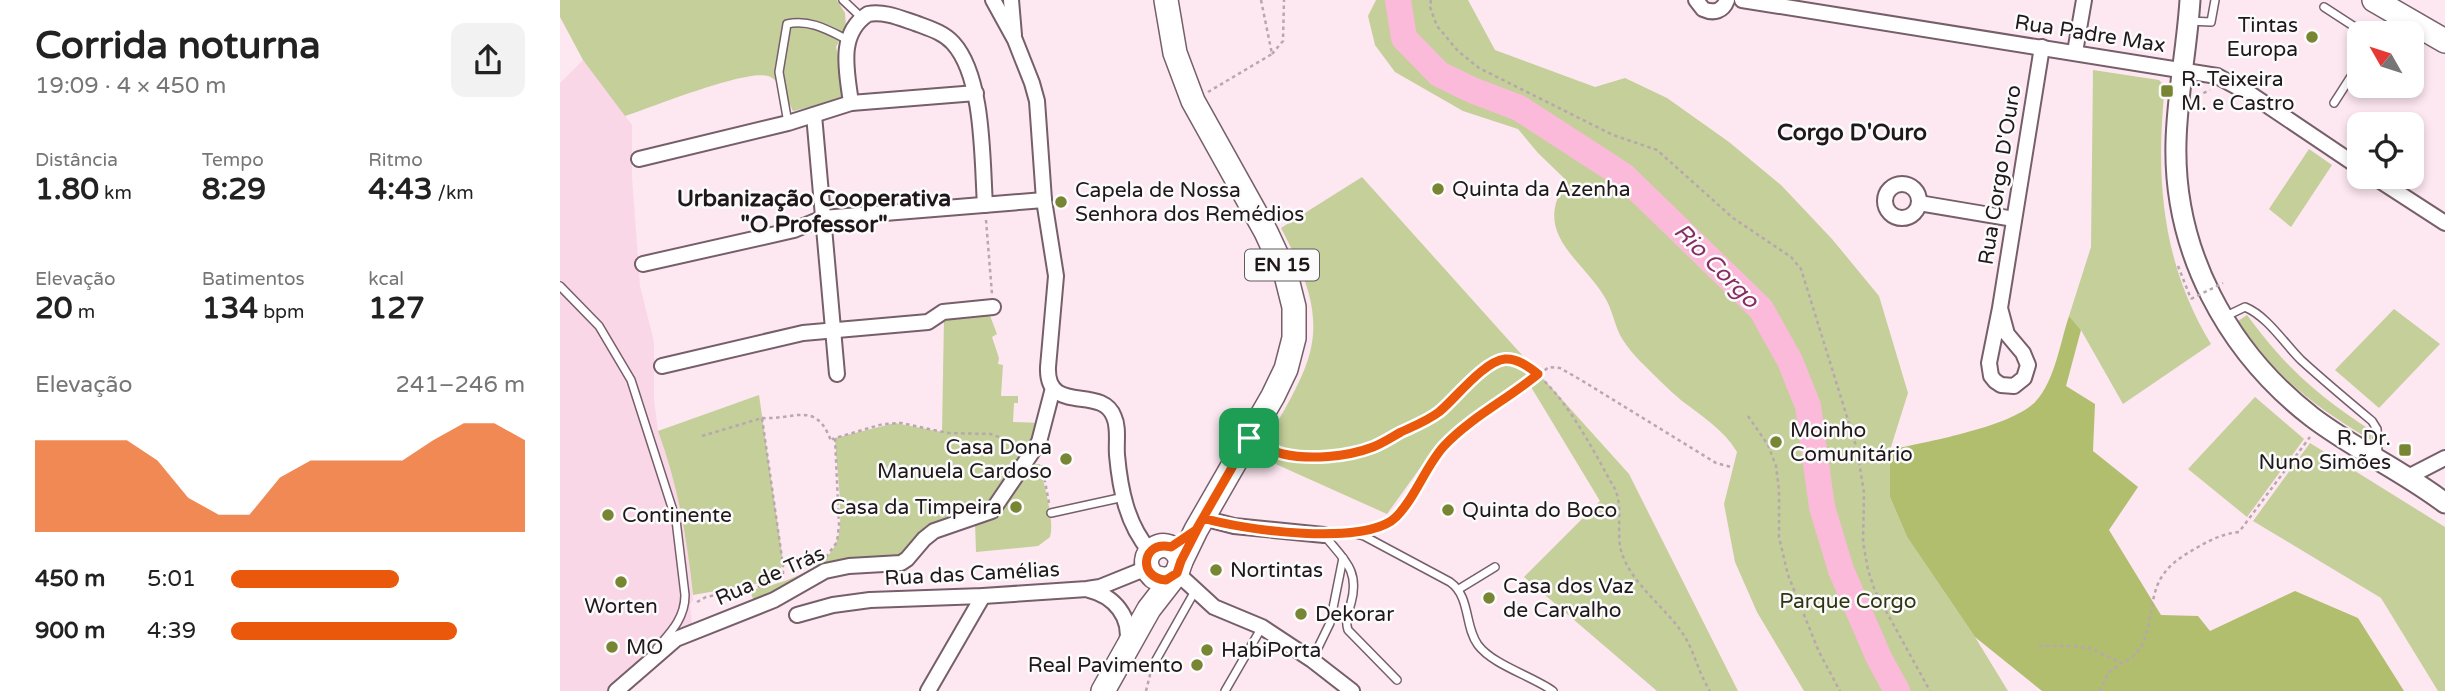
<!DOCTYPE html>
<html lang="pt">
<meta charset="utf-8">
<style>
:root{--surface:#fff;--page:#f2f2f2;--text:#222;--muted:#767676;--accent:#ea580c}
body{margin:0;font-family:"Varela Round",sans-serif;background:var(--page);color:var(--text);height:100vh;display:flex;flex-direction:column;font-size:26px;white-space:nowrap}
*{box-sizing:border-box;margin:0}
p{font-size:23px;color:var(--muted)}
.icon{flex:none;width:38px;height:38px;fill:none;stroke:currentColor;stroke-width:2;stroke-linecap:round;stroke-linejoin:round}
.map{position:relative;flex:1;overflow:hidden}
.drawer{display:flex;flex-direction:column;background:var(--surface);width:560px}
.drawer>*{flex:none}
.needle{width:46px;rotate:309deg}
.fabs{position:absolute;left:1787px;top:21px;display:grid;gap:14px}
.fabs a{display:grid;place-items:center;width:77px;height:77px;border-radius:14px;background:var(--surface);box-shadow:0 4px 10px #0003;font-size:35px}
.pin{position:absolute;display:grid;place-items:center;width:60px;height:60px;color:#fff;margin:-30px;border-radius:14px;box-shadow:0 4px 10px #0006}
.round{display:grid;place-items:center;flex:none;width:74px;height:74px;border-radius:14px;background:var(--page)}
.head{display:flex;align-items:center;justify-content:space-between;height:119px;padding:0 35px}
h1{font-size:38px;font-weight:700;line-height:52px}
.metrics{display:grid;grid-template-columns:repeat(3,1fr);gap:10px;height:119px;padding:7px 35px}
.metrics div{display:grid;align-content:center}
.metrics b{font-size:30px;font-weight:700}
.metrics small{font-size:19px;font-weight:400}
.metrics p{font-size:19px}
.chart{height:196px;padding:14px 35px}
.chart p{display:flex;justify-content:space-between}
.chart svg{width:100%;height:126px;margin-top:7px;fill:var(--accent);opacity:.7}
ul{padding:0 35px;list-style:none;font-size:23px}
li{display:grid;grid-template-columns:112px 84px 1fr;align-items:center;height:52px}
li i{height:18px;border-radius:9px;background:var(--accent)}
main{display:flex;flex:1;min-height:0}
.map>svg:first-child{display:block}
.built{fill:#fad7e7}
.green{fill:#c4cf9a}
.forest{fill:#b0be6e}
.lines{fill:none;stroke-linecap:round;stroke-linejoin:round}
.river{stroke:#fcbada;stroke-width:26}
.service-casing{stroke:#765f6a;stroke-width:10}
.minor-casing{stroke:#765f6a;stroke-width:18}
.secondary-casing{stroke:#765f6a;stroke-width:23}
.primary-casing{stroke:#765f6a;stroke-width:26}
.path{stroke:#b9a7af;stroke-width:2.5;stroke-dasharray:3.5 3.5;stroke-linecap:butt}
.service{stroke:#fff;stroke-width:7}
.minor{stroke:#fff;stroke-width:14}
.secondary{stroke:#fff;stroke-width:19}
.primary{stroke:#fff;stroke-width:23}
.path-bridge{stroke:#b9a7af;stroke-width:2.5;stroke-dasharray:3.5 3.5;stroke-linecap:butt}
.route-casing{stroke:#fff;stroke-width:14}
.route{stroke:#ea580c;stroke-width:9}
.poi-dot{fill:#788532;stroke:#fbfbfb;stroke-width:2.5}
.labels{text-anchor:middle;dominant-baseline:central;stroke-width:5;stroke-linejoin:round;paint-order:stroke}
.shield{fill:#fbfbfb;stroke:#625b5e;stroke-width:2}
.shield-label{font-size:19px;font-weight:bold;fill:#20171b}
.poi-label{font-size:21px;fill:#20171b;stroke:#fbfbfb;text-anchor:start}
.street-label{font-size:21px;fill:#20171b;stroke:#fbfbfb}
.park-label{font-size:21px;fill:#303613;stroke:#fbfbfb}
.neighbourhood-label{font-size:23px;font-weight:bold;fill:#20171b;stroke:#fbfbfb}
.water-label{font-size:23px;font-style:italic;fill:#882d61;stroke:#fbfbfb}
</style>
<main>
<section class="drawer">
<div class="head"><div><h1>Corrida noturna</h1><p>19:09 · 4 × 450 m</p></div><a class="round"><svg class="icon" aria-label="share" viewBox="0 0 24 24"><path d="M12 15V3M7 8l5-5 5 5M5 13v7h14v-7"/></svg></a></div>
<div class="metrics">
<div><p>Distância</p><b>1.80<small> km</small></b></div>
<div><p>Tempo</p><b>8:29</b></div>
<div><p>Ritmo</p><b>4:43<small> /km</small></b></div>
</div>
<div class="metrics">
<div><p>Elevação</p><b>20<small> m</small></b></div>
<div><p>Batimentos</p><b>134<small> bpm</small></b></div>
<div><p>kcal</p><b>127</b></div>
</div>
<div class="chart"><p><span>Elevação</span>241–246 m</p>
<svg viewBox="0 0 160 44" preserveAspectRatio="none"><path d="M0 44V12L10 12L20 12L30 12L40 19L50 32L60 38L70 38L80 25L90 19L100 19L110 19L120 19L130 12L140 6L150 6L160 12V44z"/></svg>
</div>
<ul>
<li><b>450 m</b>5:01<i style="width:57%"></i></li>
<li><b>900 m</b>4:39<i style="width:77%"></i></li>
</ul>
</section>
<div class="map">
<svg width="1885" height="691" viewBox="0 0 1885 691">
<rect width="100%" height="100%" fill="#fde7f1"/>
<polygon class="built" points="23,60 72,125 72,178 80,286 94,342 94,400 98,431 113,470 127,538 133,600 130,605 132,624 110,639 53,691 0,691 0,83"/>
<g class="green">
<path d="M0,0H277L285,13L286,27L276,47L285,89L284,96L279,100L233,111C228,101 220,79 208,76C186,69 92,107 65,116L23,60L0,17Z"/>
<path d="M816,0H908L935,50L1035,87L1065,78L1107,98L1169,142L1221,185L1272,239L1319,296L1348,393L1330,450V497L1347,537L1415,637L1448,691H1244L1197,612L1175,562L1164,504L1177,452C1164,430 1142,416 1122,401C1109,390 1096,377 1083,364C1075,356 1066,346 1060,335C1054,323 1052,308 1044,296C1020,257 971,233 1007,181L978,153L958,129L903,111L835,72L815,45L808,16Z"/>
<path d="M1533,70L1599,80L1605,86C1595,178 1602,264 1651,344L1563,404L1521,330L1509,316L1531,247Z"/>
<polygon points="1749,149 1772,165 1731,227 1709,209"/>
<path d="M802,177L1069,474L1178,691H1097L964,577L1040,501L965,377L878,443L827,514L698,456C753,359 778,335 721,228Z"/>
<polygon points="1834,309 1880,344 1819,408 1775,370"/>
<path d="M429,313L437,334L432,337L439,358L438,364L443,365L441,396H458V403H454L453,422L481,423L431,511L369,529L342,560L293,564L195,605L190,590C218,585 266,571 277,541C285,519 276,463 275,438L335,423L382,432L384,318Z"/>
<path d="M1687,315C1726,368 1757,395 1812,431L1811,440C1752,405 1717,378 1678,321Z"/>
<path d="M199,395L223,561L219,574L212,581L133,595C127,538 118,485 98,431Z"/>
<polygon points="1695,397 1744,439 1687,517 1628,469"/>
<polygon points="1750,443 1885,527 1885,691 1878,691 1821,598 1693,521"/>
<path d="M468,464H480C483,484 495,519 490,537L478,546L416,552L415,522L429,514L443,513L442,501Z"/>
</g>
<path class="forest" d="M1509,316L1521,330L1506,386L1535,404L1533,451L1578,487L1549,530L1601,615L1638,616L1650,631L1735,591L1798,618L1844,691H1482L1415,637L1347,537L1330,497V450C1365,442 1453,427 1476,401C1495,380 1500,343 1509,316Z"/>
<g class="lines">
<polyline class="river" points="838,0 844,38 879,74 912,90 959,108 1064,176 1201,309 1230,361 1248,406 1262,507 1281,570 1319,658 1337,691"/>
<defs>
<g id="service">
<polyline points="283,0 302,18"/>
<polyline points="1764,7 1804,33"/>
<polyline points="1629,21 1651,22 1655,0"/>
<polyline points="1774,103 1799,64"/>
<path d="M228,123L219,72L227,24C250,19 268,30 288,40"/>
<path d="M0,286L39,326L71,380L116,520L125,595C125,618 111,632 97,648"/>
<path d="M1664,317L1685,307C1707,316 1724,343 1741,360C1764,381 1788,401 1812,421L1817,429L1818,455"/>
<polyline points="491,513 564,497"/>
<polyline points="899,589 935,567"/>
<polyline points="596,660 635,591"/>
<polyline points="752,660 770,623 783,558"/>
<path d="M837,680L788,630C785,621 788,613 791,603C800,570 784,560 764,535L787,532L804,536L890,582C911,597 904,626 918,645C933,665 972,676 993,691"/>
<polyline points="665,691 702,627"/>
</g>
<g id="minor">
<path d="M433,0L455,40L472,83L477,101L484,200L496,276L488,367C486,416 542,384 554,417C559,428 556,442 557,455C560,489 567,525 590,551"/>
<polyline points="451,0 454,35"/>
<path d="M1136,0L1143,9C1154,14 1163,11 1167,0"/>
<polyline points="1182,0 1657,76 1692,95 1799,167"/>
<polyline points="1515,52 1524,0"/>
<path d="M291,103C287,72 277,34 308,14C324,11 340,18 355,23C368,28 383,32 393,43C424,77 422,160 425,205"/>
<polyline points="254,115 277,374"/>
<polyline points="79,159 228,123 291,103 416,93"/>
<polyline points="1814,177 1885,223"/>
<circle cx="1342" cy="201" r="17"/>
<polyline points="1359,203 1454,219"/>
<polyline points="83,264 234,230 263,218 484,200"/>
<polyline points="1440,308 1447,334 1463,353 1468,365 1464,378 1454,386 1441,385 1435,381 1431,376 1429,363 1440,308 1482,47"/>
<polyline points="102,366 243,333 368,322 383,312 433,307"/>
<polyline points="1848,477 1885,458"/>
<polyline points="643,518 674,526 764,535"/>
<polyline points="617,573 654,607 702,627 752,660 792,691"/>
<path d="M529,590C554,596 572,617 567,644"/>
<polyline points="237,615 273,605 310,600 423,596 527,589 540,587 587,568"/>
<polyline points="56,691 116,639 214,600 265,571 289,566 341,563 347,559 364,539 374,531 432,511 479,442 493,388"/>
<polyline points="368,691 423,596"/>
</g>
<path id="secondary" d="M1630,0C1627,48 1617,95 1616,142C1613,251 1667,351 1752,417C1794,449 1843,471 1885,503"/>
<g id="primary">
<polyline points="1814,0 1885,41"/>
<path d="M612,577L606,580L594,577C570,555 610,528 621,561"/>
<polyline points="543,691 589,609 617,573 621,561 636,530 713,396 726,369 734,338 734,307 726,275 706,232 633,101 615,53 606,0"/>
</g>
</defs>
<use href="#service" class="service-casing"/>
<use href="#minor" class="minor-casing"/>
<use href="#secondary" class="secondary-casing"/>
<use href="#primary" class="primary-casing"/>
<g class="path">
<polyline points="871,0 870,7 877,26 898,51 919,68 1053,135 1097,150 1173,218 1231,257 1241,269 1297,449 1304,493 1303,542 1308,570 1315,591 1370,691"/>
<polyline points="712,54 723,41 724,0"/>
<polyline points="648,92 712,54 701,0"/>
<polyline points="1637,96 1650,90"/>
<polyline points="426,220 432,294"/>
<polyline points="1618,266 1631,299"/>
<polyline points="1188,416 1208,445 1216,466 1219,490 1219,537 1228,575 1259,652 1280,691"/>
<path d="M202,418C235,420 256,400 271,441L274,438"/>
<polyline points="142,436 202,418 223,565 223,578"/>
<path d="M706,447L721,454L754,457L794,452L813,447L865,422L932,364C983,342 1034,454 1055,489C1064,510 1055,533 1062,554C1074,587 1106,607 1125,637C1135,654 1139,674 1150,691"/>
<polyline points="482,465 489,503"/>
<polyline points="813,529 834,519 841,511 868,467 885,445 989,367 1000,368 1021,380 1156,463 1171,467"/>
<polyline points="266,557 277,542 279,525 275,438 323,424 341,423 388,433 431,434 461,446"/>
<polyline points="137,602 146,597 211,584"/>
<path d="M1479,646H1512L1529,648L1562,663C1596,650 1585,605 1601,578C1610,563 1624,555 1638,547C1652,539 1663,534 1679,532L1750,437"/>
<polyline points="586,691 591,671"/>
<polyline points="1540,691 1548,673 1562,663"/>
</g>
<use href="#service" class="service"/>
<use href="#minor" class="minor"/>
<use href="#secondary" class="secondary"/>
<use href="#primary" class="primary"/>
<polyline class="path-bridge" points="1631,299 1663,283"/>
</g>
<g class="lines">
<defs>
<path id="route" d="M689,438L636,530L611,547C583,539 576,578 606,580L617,573L621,561L643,518C682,530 806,547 836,517C856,497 865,467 884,446C910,418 948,399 978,374C969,367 957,358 945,359C924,361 895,399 879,412C867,421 854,426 841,432C832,437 823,443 813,447C787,457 749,460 723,454C711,451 700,444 689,438"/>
</defs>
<use href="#route" class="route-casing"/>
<use href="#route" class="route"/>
</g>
<g class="poi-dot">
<circle cx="1752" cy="37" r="7"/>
<rect x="1600" y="84" width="14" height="14" rx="3.5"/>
<circle cx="878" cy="189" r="7"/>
<circle cx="501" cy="202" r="7"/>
<circle cx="1216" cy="442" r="7"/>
<rect x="1838" y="443" width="14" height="14" rx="3.5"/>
<circle cx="506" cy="459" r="7"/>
<circle cx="456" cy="507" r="7"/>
<circle cx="888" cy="510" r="7"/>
<circle cx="48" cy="515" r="7"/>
<circle cx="656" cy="570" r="7"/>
<circle cx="61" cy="582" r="7"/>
<circle cx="929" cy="598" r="7"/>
<circle cx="741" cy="614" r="7"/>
<circle cx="52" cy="647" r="7"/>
<circle cx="647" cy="650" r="7"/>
<circle cx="637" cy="665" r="7"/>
</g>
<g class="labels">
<rect class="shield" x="685" y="249.5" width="74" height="31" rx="5"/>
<g class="shield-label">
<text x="722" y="265">EN 15</text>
</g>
<g class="poi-label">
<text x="1738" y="25" text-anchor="end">Tintas<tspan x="1738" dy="24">Europa</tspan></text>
<text x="1621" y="79">R. Teixeira<tspan x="1621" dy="24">M. e Castro</tspan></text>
<text x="892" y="189">Quinta da Azenha</text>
<text x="515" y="190">Capela de Nossa<tspan x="515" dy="24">Senhora dos Remédios</tspan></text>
<text x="1230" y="430">Moinho<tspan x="1230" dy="24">Comunitário</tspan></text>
<text x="1831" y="438" text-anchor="end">R. Dr.<tspan x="1831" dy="24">Nuno Simões</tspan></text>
<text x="492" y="447" text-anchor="end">Casa Dona<tspan x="492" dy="24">Manuela Cardoso</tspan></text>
<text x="442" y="507" text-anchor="end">Casa da Timpeira</text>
<text x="902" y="510">Quinta do Boco</text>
<text x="62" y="515">Continente</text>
<text x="670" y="570">Nortintas</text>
<text x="943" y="586">Casa dos Vaz<tspan x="943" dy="24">de Carvalho</tspan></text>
<text x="61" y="606" text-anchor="middle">Worten</text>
<text x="755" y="614">Dekorar</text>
<text x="66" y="647">MO</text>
<text x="661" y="650">HabiPorta</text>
<text x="623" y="665" text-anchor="end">Real Pavimento</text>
</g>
<g class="street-label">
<text transform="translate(1530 34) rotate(9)">Rua Padre Max</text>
<text transform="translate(1440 175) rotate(-81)">Rua Corgo D'Ouro</text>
<text transform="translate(412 574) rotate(-3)">Rua das Camélias</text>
<text transform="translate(210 576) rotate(-24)">Rua de Trás</text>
</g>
<g class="park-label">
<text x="1288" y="601">Parque Corgo</text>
</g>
<g class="neighbourhood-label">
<text x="1292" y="133">Corgo D'Ouro</text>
<text x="254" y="199">Urbanização Cooperativa<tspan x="254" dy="26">"O Professor"</tspan></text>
</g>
<g class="water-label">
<text transform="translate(1156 266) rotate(45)">Rio Corgo</text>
</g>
</g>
</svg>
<div class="fabs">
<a><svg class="needle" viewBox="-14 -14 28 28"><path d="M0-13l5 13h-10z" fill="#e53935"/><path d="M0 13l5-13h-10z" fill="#767676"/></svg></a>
<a><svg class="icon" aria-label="locate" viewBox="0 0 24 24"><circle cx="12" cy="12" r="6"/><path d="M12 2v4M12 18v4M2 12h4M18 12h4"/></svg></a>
</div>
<div class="pin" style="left:689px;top:438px;background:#1e9e55"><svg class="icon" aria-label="arrive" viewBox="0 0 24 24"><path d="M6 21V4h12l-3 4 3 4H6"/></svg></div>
</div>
</main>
